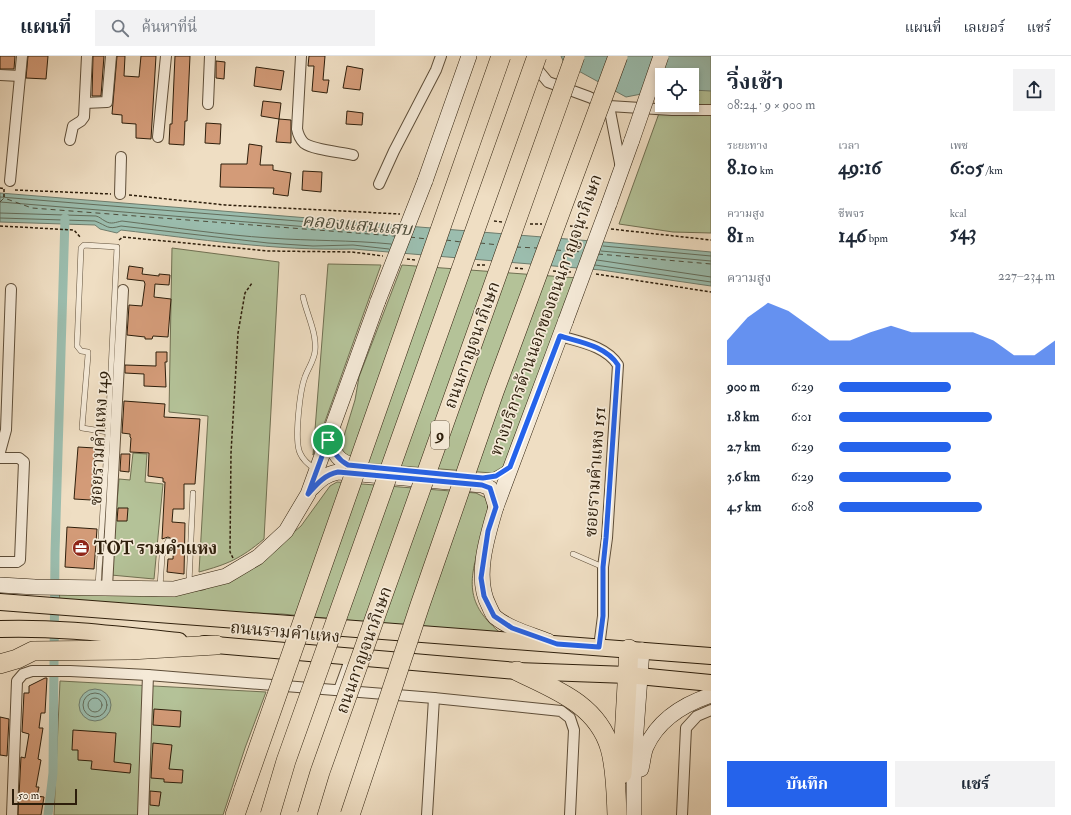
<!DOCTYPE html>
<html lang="th">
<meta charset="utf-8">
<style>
:root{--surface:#fff;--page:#f2f2f3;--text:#1f2937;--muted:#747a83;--line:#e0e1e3;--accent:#2563eb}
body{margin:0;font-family:"IM FELL Double Pica","Noto Serif Thai",serif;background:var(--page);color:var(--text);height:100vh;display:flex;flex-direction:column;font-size:15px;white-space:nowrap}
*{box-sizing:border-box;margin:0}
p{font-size:13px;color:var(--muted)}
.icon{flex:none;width:22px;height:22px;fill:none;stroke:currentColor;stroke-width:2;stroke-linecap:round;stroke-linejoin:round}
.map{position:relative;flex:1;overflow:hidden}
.sheet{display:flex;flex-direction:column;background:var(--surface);width:360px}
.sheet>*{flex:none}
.controls{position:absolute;left:655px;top:12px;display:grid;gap:8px}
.controls a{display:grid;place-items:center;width:44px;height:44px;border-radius:0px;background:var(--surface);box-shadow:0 2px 6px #0003;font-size:20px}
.scale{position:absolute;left:12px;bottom:10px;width:65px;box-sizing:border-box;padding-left:4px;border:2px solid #2d1e0b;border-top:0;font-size:11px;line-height:14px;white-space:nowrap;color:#2d1e0b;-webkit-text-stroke:3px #f5ead8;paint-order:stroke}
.pin{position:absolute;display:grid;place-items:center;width:34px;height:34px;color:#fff;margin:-17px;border:2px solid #fff;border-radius:50%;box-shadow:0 1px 4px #0007}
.round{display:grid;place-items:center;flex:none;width:42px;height:42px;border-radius:0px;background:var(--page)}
.head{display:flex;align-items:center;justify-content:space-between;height:68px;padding:0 16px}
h1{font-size:22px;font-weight:700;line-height:30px}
.figures{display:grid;grid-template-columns:repeat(3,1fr);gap:6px;height:68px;padding:4px 16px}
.figures div{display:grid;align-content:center}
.figures b{font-size:20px;font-weight:700}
.figures small{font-size:11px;font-weight:400}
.figures p{font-size:11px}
.chart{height:112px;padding:8px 16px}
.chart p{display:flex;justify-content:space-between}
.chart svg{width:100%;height:72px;margin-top:4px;fill:var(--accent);opacity:.7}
.button{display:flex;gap:8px;margin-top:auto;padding:8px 16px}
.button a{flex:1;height:46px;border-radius:0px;background:var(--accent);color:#fff;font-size:16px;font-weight:700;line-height:46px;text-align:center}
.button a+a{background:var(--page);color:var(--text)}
ul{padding:0 16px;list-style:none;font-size:13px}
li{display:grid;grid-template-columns:64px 48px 1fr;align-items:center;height:30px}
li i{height:10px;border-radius:5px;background:var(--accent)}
header{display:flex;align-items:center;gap:24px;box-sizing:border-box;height:56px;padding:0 20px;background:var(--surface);border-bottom:1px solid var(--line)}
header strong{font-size:19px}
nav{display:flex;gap:22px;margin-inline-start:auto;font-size:14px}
.search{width:280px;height:36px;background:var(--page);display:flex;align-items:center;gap:10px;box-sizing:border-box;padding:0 14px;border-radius:0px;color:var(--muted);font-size:15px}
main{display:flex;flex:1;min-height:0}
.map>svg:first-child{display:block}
.green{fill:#b4c298;stroke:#707052}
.water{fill:#9bbdae;stroke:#6f7d6d}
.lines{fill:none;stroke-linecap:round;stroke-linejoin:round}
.shore{stroke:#646e5c;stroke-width:1}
.canal{stroke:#9bbdae;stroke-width:9}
.ferry{stroke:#4e4e3c;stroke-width:1;stroke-dasharray:5 4;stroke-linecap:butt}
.building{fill:#d39b78;stroke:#2d1e0b}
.lane-casing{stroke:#5e4e39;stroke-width:6}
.street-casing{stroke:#5e4e39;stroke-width:12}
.secondary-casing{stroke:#2d1e0b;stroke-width:16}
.primary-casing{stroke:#2d1e0b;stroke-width:18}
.highway-casing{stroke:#2d1e0b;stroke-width:20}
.path{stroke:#2d1e0b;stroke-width:1.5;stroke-dasharray:3 2;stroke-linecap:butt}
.lane{stroke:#f5ead8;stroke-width:5}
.street{stroke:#f5ead8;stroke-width:10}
.secondary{stroke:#f5ead8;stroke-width:15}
.primary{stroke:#efdec3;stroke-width:16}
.highway{stroke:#efdec3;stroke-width:19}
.secondary-bridge-casing{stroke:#2d1e0b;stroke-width:16;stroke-linecap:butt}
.highway-bridge-casing{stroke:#2d1e0b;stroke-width:20;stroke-linecap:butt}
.secondary-bridge{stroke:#f5ead8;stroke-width:15}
.highway-bridge{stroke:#efdec3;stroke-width:19}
.route-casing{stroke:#fff;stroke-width:8}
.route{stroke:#2563eb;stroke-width:5}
.labels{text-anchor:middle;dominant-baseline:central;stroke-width:3.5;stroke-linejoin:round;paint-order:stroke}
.shield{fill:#f5ead8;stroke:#695b48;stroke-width:1}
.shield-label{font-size:16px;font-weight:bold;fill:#2d1e0b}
.street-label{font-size:17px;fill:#2d1e0b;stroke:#f5ead8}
.poi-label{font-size:17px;font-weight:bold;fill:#2d1e0b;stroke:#f5ead8;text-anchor:start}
.water-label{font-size:18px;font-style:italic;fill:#4e4e3c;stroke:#f5ead8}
</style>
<header>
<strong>แผนที่</strong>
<div class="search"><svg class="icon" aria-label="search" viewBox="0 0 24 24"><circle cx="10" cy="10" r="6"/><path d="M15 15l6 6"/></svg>ค้นหาที่นี่</div>
<nav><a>แผนที่</a><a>เลเยอร์</a><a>แชร์</a></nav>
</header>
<main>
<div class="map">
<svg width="711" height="759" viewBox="0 0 711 759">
<rect width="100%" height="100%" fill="#efdec3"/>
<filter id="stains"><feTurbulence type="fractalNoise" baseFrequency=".005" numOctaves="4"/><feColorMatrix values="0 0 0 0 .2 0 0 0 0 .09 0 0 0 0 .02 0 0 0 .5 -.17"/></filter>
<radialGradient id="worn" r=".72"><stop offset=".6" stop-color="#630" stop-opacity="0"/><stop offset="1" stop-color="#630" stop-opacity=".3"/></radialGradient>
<g class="green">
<polygon points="711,0 711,177 673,176 619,168 662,49 692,49 692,19"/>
<path d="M172,192L279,206L264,483C240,503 228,508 199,516L208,360L169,356Z"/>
<polygon points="328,208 381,209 313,399"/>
<polygon points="402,209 578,222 506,409 492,417 350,406 340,393 355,344 359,321"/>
<polygon points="133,397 147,398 145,426 163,428 154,523 111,519 119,423 130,424"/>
<path d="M337,426L476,437L486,442C491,459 487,464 482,480C469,524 463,547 503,579L282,558L166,554L60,544L59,536L156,540L203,534L239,519L261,504L301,470L330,430Z"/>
<polygon points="60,625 266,636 245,692 223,759 54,759"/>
</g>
<g class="water">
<polygon points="561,0 711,0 711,35 692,34 692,19 662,19 662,34 626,41 564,7"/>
<path d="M0,137L604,186L711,196V230L601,214L353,193C275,195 198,183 121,174L117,177L100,173L95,169L0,166Z"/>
<circle cx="95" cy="649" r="16"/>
</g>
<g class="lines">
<g class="shore">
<polyline points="0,141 397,173"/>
<polyline points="0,146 395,178"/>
<path d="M0,157L96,160C100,161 101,163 105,165C111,169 116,166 122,165C171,171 221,179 270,182C310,185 351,184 391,188"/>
<path d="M0,162L95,165C108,170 107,174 121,170L268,187L313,190L353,189L389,193"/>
<polyline points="603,190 711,200"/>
<polyline points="601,195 711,205"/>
<polyline points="597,204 711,221"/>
<polyline points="595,209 711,226"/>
<circle cx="95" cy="649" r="12"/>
<circle cx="95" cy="649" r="7"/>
</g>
<polyline class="canal" points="48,759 53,717 55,497 65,162"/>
<g class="ferry">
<polyline points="0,146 4,142 32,152 395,180"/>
<polyline points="410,181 427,183"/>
<polyline points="446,184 461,186"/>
<polyline points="480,187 499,189"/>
<polyline points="516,191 537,192"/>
<polyline points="556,194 583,196"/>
<polyline points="598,198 711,208"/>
</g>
</g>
<g class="building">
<polygon points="0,0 15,0 14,13 0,13"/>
<polygon points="28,0 48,0 46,23 26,22"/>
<polygon points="93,0 104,0 101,40 92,40"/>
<polygon points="117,0 125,0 124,20 139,21 141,0 156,0 151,83 136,82 136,68 122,67 122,59 112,58"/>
<polygon points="175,0 190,0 187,65 185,65 184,89 169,88 170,68 172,68"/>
<polygon points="309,0 325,0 323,24 329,24 327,37 312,35 314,10 308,10"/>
<polygon points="216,5 225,6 224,23 216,22"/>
<polygon points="347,10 363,13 360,34 343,32"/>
<polygon points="256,11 284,15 281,34 254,30"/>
<polygon points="263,45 281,47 279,63 291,64 291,87 276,86 279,63 261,60"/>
<polygon points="347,55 363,57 362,69 346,68"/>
<polygon points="206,67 221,68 220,88 205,87"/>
<polygon points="249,88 262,90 260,109 273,109 273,114 291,117 288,140 273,138 274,132 220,131 221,108 247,108"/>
<polygon points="303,115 322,116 321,136 302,134"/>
<polygon points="129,210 143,212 142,218 159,220 159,218 170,219 169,229 155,228 154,241 171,243 168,281 153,280 152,283 145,283 145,281 127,279 129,249 142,250 145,228 144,225 127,223"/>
<polygon points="156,296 167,296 167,306 165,306 166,331 144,330 144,318 125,317 125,309 156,310"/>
<polygon points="124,345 165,348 164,361 200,363 195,428 184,428 184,453 173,453 172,466 185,467 184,518 167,516 168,503 173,503 174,484 168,481 162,483 165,426 163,426 163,422 148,420 149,397 130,396 131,382 130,381 130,378 122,377"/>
<polygon points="78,391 95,392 91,444 74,443"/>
<polygon points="121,398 130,398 129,416 120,415"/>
<polygon points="118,452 128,452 127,465 117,465"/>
<polygon points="67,471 97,473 94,513 65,511"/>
<polygon points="45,622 47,622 45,657 41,657 39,672 43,672 38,703 41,704 36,731 39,731 37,740 44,741 41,759 18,759 21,701 25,702 29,678 22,676 24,637 29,637 29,630"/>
<polygon points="154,653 181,655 180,671 153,669"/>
<polygon points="0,661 9,663 7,700 0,699"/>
<polygon points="73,674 116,677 114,706 131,708 130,717 91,713 92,705 78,704 78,694 72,694"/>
<polygon points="153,687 172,689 169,713 183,714 182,727 164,726 164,723 151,722"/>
<polygon points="150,735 161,736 159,750 150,749"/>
</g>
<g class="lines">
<defs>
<g id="lane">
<path d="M303,241C307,259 317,277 315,295C314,305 308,312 305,321C300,334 294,384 300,397C303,404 309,409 315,413"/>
<polyline points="573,498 603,511"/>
<polyline points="189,527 193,437"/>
<polyline points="98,530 108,376 117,191 84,189 81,192 77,290 81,295 88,296 88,299 82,372 108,376"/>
<polyline points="160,531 162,500 168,485"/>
</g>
<g id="street">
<path d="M301,0L297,73C298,78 300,83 304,87C313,94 341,96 353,99"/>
<polyline points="533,8 548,26 589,41 609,50 672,54 711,54"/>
<polyline points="0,19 20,20"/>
<polyline points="85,47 107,46 111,0"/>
<polyline points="208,48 210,0"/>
<polyline points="609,50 621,112"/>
<polyline points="158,81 166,0"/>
<polyline points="70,84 73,70 81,65 84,61 87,0"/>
<polyline points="10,125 22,0"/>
<polyline points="379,128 394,95 436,14 441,0"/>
<polyline points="120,138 121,101"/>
<path d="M560,280C580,286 606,290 618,309L607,482L603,511V560L599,591"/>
<polyline points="0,396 6,374 11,233"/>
<polyline points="0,402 19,402 24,406 20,504 17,506 0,506"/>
<polyline points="107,531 123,234"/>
<polyline points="339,634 351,601"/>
<polyline points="12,759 17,625 23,618 32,615 70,615 148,619 434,642 561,655 570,662 574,674 570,759"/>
<polyline points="143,759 148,619"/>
<polyline points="427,759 434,642"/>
<polyline points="682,759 686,672 697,660 711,654"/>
</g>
<g id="secondary">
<polyline points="425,125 469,0"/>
<polyline points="609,148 632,84"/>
<path d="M328,384C337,403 341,408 362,410"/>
<path d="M312,432C320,424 326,418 338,416L482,429L490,432L496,451"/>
<polyline points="0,529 35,531 174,533 226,520 258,501 286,475 308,438 378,245"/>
<path d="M548,585C530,578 510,573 495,561C492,558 491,554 489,550C474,522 487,481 496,451L566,264"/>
<path d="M641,713C643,706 643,698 646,691C658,664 684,648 711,639"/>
<polyline points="634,759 634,702 642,594"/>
</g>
<g id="primary">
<polyline points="0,546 711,600"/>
<path d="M0,573C60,571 119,579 179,585"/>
<polyline points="204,588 517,615 628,619 711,627"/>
</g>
<g id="highway">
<polyline points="0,608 17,603 33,595 130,594 216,589"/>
<path d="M517,615C554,633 597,648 610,692C616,713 616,737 617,759"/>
<polyline points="622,718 629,593"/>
<polyline points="235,759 244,733"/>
</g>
</defs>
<use href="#lane" class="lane-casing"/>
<use href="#street" class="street-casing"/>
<use href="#secondary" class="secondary-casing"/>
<use href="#primary" class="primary-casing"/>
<use href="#highway" class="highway-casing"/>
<g class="path">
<polyline points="0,132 5,133"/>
<polyline points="4,133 4,142"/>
<polyline points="15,134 111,138"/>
<polyline points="129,139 225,149 400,158"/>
<polyline points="494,165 502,166"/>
<polyline points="530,168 542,168"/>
<polyline points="0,170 74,174 81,182"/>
<polyline points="570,170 588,172"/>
<polyline points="611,173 711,184"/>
<polyline points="119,184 123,181 268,195 352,196 383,200"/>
<polyline points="407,203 415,204"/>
<polyline points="477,209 485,209"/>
<polyline points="515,212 525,213"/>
<polyline points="553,215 571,216"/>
<polyline points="596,218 711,236"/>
<polyline points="233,502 230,496 231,397 238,277 245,237 252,227"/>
</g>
<use href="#lane" class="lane"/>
<use href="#street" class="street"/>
<use href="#secondary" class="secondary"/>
<use href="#primary" class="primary"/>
<use href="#highway" class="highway"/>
<defs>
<g id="secondary-bridge">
<polyline points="632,84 661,0"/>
<polyline points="378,245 425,125"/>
<polyline points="566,264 609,148"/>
</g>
<g id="highway-bridge">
<polyline points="244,733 501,0"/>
<polyline points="270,759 286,705 537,0"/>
<polyline points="307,759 320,716 575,0"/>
<polyline points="350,759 420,549 494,336 618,0"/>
</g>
</defs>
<use href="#secondary-bridge" class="secondary-bridge-casing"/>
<use href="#highway-bridge" class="highway-bridge-casing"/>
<use href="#secondary-bridge" class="secondary-bridge"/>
<use href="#highway-bridge" class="highway-bridge"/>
</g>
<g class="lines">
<defs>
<path id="route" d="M560,280C580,286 606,290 618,309L606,482L603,511V560L599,591L557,588L512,572L494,560L484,540L481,522L488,475L496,451L490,432L482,429L338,416C324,419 317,428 308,438L328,384C333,395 337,403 348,409L483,422L496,420L510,411Z"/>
</defs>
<use href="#route" class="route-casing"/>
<use href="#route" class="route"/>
</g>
<defs>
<symbol id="office-disc" viewBox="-11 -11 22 22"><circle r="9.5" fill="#8f2418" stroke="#f5ead8"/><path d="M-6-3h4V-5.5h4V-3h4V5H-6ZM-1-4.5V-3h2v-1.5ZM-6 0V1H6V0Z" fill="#fff"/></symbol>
</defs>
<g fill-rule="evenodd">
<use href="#office-disc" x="71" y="482" width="20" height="20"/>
</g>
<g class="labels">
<rect class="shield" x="431" y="365" width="18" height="28" rx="3"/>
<g class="shield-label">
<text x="440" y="379">9</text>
</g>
<g class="street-label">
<text transform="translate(546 259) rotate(-70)">ทางบริการด้านนอกของถนนกาญจนาภิเษก</text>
<text transform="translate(472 289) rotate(-70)">ถนนกาญจนาภิเษก</text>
<text transform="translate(99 382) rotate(-87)">ซอยรามคำแหง 149</text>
<text transform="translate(595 416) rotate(-86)">ซอยรามคำแหง 151</text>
<text transform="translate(285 576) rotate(5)">ถนนรามคำแหง</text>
<text transform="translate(364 594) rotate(-70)">ถนนกาญจนาภิเษก</text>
</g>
<g class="poi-label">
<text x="94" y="492">TOT รามคำแหง</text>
</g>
<g class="water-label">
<text transform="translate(357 169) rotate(5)">คลองแสนแสบ</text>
</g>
</g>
<rect width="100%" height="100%" filter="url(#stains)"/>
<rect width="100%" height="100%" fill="url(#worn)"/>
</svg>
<div class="controls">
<a><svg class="icon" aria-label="locate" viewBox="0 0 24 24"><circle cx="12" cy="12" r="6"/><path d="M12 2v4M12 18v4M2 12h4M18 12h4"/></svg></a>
</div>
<div class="scale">50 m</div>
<div class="pin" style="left:328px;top:384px;background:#1e9e55"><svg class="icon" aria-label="arrive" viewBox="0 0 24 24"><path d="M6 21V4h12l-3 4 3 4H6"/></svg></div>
</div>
<section class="sheet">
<div class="head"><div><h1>วิ่งเช้า</h1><p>08:24 · 9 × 900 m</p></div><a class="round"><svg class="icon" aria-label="share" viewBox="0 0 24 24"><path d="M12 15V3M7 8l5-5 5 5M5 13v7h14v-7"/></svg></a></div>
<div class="figures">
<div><p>ระยะทาง</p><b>8.10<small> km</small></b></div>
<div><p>เวลา</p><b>49:16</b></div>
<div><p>เพซ</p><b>6:05<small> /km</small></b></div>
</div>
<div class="figures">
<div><p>ความสูง</p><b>81<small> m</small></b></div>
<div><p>ชีพจร</p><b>146<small> bpm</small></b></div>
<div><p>kcal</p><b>543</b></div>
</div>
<div class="chart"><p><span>ความสูง</span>227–234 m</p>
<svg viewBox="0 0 160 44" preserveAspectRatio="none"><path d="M0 44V29L10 15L20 6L30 11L40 20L50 29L60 29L70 24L80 20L90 24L100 24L110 24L120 24L130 29L140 38L150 38L160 29V44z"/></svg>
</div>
<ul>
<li><b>900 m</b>6:29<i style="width:52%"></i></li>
<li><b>1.8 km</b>6:01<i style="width:71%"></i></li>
<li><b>2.7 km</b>6:29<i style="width:52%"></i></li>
<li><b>3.6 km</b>6:29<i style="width:52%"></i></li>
<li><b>4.5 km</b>6:08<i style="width:66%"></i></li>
</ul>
<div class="button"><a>บันทึก</a><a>แชร์</a></div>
</section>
</main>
